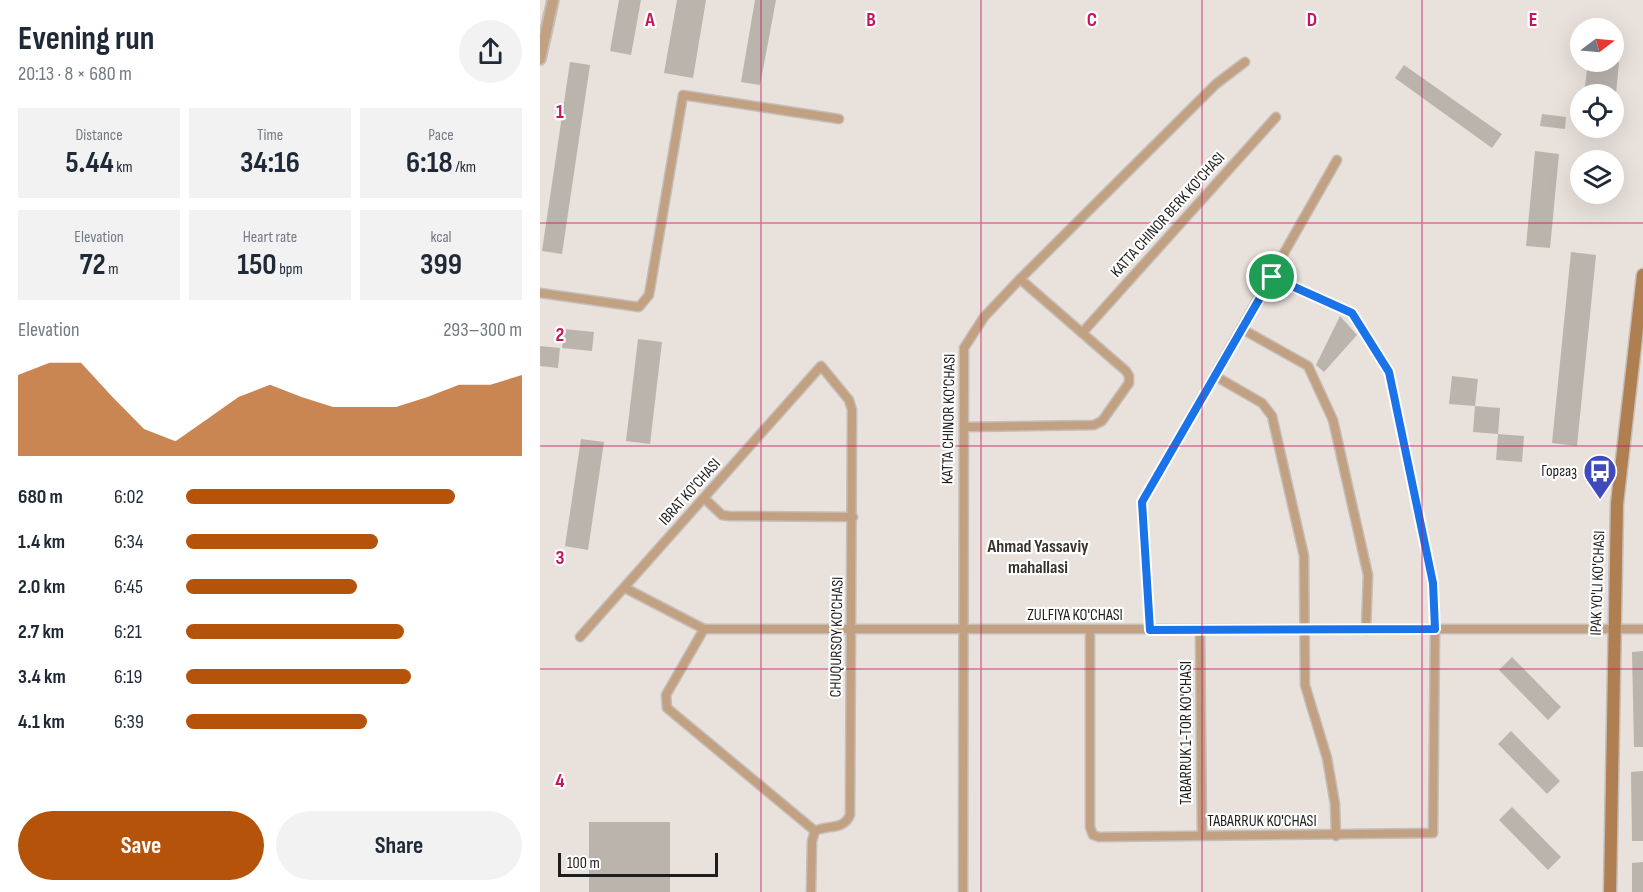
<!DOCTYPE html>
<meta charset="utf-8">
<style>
:root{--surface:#fff;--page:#f2f2f3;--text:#1f2937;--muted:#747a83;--accent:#b45309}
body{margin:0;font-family:"Sofia Sans Condensed",sans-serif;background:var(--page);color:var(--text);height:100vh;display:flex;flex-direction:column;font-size:22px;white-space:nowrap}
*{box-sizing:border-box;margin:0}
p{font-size:20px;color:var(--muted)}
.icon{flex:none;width:33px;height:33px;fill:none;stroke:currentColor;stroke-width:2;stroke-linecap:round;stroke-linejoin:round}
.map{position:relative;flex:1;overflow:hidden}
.sheet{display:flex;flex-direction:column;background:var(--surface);width:540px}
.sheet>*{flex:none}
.needle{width:39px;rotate:74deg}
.controls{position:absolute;left:1030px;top:18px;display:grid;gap:12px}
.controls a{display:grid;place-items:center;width:54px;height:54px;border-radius:50%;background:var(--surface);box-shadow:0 6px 24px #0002;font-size:30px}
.scale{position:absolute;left:18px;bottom:15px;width:160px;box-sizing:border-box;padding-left:6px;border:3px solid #1f1d1b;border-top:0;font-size:16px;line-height:21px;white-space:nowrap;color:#1f1d1b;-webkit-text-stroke:4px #fff;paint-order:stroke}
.pin{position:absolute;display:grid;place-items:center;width:51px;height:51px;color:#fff;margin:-26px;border:3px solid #fff;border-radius:50%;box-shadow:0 2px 6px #0007}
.round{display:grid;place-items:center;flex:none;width:63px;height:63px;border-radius:32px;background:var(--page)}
.head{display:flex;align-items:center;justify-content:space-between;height:102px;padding:0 18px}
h1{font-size:33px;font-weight:700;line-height:45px}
.figures{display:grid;grid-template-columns:repeat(3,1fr);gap:9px;height:102px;padding:6px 18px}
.figures div{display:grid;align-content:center;border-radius:0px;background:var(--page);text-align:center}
.figures b{font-size:30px;font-weight:700}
.figures small{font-size:16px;font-weight:400}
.figures p{font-size:16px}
.chart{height:168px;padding:12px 18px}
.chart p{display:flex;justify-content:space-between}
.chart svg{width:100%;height:108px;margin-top:6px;fill:var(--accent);opacity:.7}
.primary-button{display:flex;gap:12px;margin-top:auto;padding:12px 18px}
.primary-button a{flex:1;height:69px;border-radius:36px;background:var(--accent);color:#fff;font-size:24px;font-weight:700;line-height:69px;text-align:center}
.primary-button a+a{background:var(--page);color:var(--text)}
ul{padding:0 18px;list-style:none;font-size:20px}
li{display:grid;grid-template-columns:96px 72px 1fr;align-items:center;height:45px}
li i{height:15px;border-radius:8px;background:var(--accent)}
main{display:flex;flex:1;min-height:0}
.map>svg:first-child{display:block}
.building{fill:#bbb4ad}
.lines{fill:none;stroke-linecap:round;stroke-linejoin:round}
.minor-casing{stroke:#c5beb8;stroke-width:11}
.tertiary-casing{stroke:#c5beb8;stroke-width:14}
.secondary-casing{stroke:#c5beb8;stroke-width:15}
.minor{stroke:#c2a082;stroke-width:8}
.tertiary{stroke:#c2a082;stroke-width:10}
.secondary{stroke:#b07f51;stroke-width:12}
.route-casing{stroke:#fff;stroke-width:12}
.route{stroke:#1a73e8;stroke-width:8}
.grid{fill:none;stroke:#c2185b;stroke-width:1.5;stroke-opacity:0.55}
.labels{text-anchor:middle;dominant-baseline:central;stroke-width:4.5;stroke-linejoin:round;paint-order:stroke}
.street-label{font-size:16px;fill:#1f1d1b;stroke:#fff}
.poi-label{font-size:16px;fill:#1f1d1b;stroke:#fff;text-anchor:end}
.neighbourhood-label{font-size:18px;font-weight:bold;fill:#39332e;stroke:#fff}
.grid-label{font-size:20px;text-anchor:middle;font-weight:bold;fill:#c2185b;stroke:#fff;stroke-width:4.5;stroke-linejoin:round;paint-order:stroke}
</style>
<main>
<section class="sheet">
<div class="head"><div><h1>Evening run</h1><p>20:13 · 8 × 680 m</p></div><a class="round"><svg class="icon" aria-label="share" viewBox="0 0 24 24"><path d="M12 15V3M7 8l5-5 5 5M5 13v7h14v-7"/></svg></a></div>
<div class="figures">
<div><p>Distance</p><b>5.44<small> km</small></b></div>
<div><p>Time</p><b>34:16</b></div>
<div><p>Pace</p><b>6:18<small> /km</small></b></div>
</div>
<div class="figures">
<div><p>Elevation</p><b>72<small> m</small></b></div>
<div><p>Heart rate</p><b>150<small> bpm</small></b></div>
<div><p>kcal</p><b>399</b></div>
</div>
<div class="chart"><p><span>Elevation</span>293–300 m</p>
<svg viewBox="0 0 160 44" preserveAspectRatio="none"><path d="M0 44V11L10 6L20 6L30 20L40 33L50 38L60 29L70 20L80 15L90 20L100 24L110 24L120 24L130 20L140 15L150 15L160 11V44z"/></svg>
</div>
<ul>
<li><b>680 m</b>6:02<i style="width:80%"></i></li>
<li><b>1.4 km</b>6:34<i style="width:57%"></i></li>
<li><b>2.0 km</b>6:45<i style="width:51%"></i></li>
<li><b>2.7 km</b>6:21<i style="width:65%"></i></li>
<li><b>3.4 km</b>6:19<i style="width:67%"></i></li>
<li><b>4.1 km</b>6:39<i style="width:54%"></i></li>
</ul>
<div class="primary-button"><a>Save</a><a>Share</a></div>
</section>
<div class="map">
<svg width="1103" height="892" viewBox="0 0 1103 892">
<rect width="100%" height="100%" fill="#e9e1db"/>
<g class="building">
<polygon points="79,0 101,0 91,55 70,51"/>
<polygon points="137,0 166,0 153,78 124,73"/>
<polygon points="215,0 236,0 220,85 201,82"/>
<polygon points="30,62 50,65 22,254 2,251"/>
<polygon points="1048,62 1079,62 1076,94 1044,94"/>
<polygon points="864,65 962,134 952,148 855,78"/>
<polygon points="1002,114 1026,117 1025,129 1000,126"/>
<polygon points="995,151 1019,154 1010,248 986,246"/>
<polygon points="1031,252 1056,255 1037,446 1012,443"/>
<polygon points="800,316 817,335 784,372 776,365"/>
<polygon points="24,329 54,332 52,351 22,348"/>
<polygon points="98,339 122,342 110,444 86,441"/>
<polygon points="0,346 20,348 18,368 0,366"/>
<polygon points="912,376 938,379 935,406 909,404"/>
<polygon points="935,406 960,408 958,434 933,432"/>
<polygon points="958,434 984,436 982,462 956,460"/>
<polygon points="41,439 64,442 48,550 25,546"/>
<polygon points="1103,651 1103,747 1094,747 1092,652"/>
<polygon points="972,657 1021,707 1008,720 959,670"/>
<polygon points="971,731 1020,781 1007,794 958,744"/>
<polygon points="1103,771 1103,841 1092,841 1091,772"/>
<polygon points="972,807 1021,857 1008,870 959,820"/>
<rect x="49" y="822" width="81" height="70"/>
<polygon points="1103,862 1103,892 1092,892 1092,863"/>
</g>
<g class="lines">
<defs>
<g id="minor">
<polyline points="0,293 99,307 109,295 143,95 299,119"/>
<polyline points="702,329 768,366 793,420 828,575 826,630"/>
<polyline points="542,333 736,117"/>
<polyline points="675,376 722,403 732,416 764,556 765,685 787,758 795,804 796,836"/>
<polyline points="424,427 554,425 562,421 589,383 589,376 586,371 480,279"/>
<polyline points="165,499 182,515 189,516 313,517"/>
<polyline points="85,588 164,629 1103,629"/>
<polyline points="164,629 126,695 127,708 275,831"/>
<polyline points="550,630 550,827 553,835 559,837 893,833 895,629 893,583 849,372 812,313 732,277"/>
<polyline points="610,630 602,502 797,160"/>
<polyline points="660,630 662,835"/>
<path d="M40,637L281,366L309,400L312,410L310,815C303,831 289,824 275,831L272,841L271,892"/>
<polyline points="423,892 424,348 444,317 480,279 676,84 705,62"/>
</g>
<polyline id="tertiary" points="0,59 13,0"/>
<polyline id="secondary" points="1070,892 1077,504 1103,275"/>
</defs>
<use href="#minor" class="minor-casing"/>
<use href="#tertiary" class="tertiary-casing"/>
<use href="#secondary" class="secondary-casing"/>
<use href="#minor" class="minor"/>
<use href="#tertiary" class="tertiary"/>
<use href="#secondary" class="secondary"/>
</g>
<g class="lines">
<defs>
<polygon id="route" points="732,277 812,313 849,372 893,583 895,629 610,630 602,502"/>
</defs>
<use href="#route" class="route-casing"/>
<use href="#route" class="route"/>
</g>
<path class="grid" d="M221,0V892M441,0V892M662,0V892M882,0V892M0,223H1103M0,446H1103M0,669H1103"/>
<defs>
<symbol id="bus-pin" viewBox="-11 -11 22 30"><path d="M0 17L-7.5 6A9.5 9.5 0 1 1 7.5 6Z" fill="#3f4abe" stroke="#fff"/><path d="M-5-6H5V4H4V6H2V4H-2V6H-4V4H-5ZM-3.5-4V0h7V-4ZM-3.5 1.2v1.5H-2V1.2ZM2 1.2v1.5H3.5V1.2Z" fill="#fff"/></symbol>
</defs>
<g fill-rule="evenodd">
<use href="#bus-pin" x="1041" y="452" width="38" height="52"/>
</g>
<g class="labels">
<g class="street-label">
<text transform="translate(628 215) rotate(-48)">KATTA CHINOR BERK KO'CHASI</text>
<text transform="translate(409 419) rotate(-89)">KATTA CHINOR KO'CHASI</text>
<text transform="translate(150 492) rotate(-48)">IBRAT KO'CHASI</text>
<text transform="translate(1058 583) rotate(-88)">IPAK YO'LI KO'CHASI</text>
<text x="535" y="615">ZULFIYA KO'CHASI</text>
<text transform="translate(297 637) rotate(-89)">CHUQURSOY KO'CHASI</text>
<text transform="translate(646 733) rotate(-90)">TABARRUK 1-TOR KO'CHASI</text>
<text x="722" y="821">TABARRUK KO'CHASI</text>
</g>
<g class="poi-label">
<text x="1037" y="471">Горгаз</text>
</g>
<g class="neighbourhood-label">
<text x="498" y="546">Ahmad Yassaviy<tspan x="498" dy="21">mahallasi</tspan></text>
</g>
</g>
<g class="grid-label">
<text x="110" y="26">A</text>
<text x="331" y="26">B</text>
<text x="552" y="26">C</text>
<text x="772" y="26">D</text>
<text x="993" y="26">E</text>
<text x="20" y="118">1</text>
<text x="20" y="341">2</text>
<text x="20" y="564">3</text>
<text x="20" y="787">4</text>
</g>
</svg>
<div class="controls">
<a><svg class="needle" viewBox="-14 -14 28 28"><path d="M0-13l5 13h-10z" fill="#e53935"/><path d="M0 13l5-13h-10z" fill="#747a83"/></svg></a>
<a><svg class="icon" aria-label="locate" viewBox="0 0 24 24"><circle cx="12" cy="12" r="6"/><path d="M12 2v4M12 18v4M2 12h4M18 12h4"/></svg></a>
<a><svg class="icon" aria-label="layers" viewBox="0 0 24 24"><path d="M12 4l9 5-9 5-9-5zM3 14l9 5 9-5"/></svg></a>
</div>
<div class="scale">100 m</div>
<div class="pin" style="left:732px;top:277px;background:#1e9e55"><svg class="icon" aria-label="arrive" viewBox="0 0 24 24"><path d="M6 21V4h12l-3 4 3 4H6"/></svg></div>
</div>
</main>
